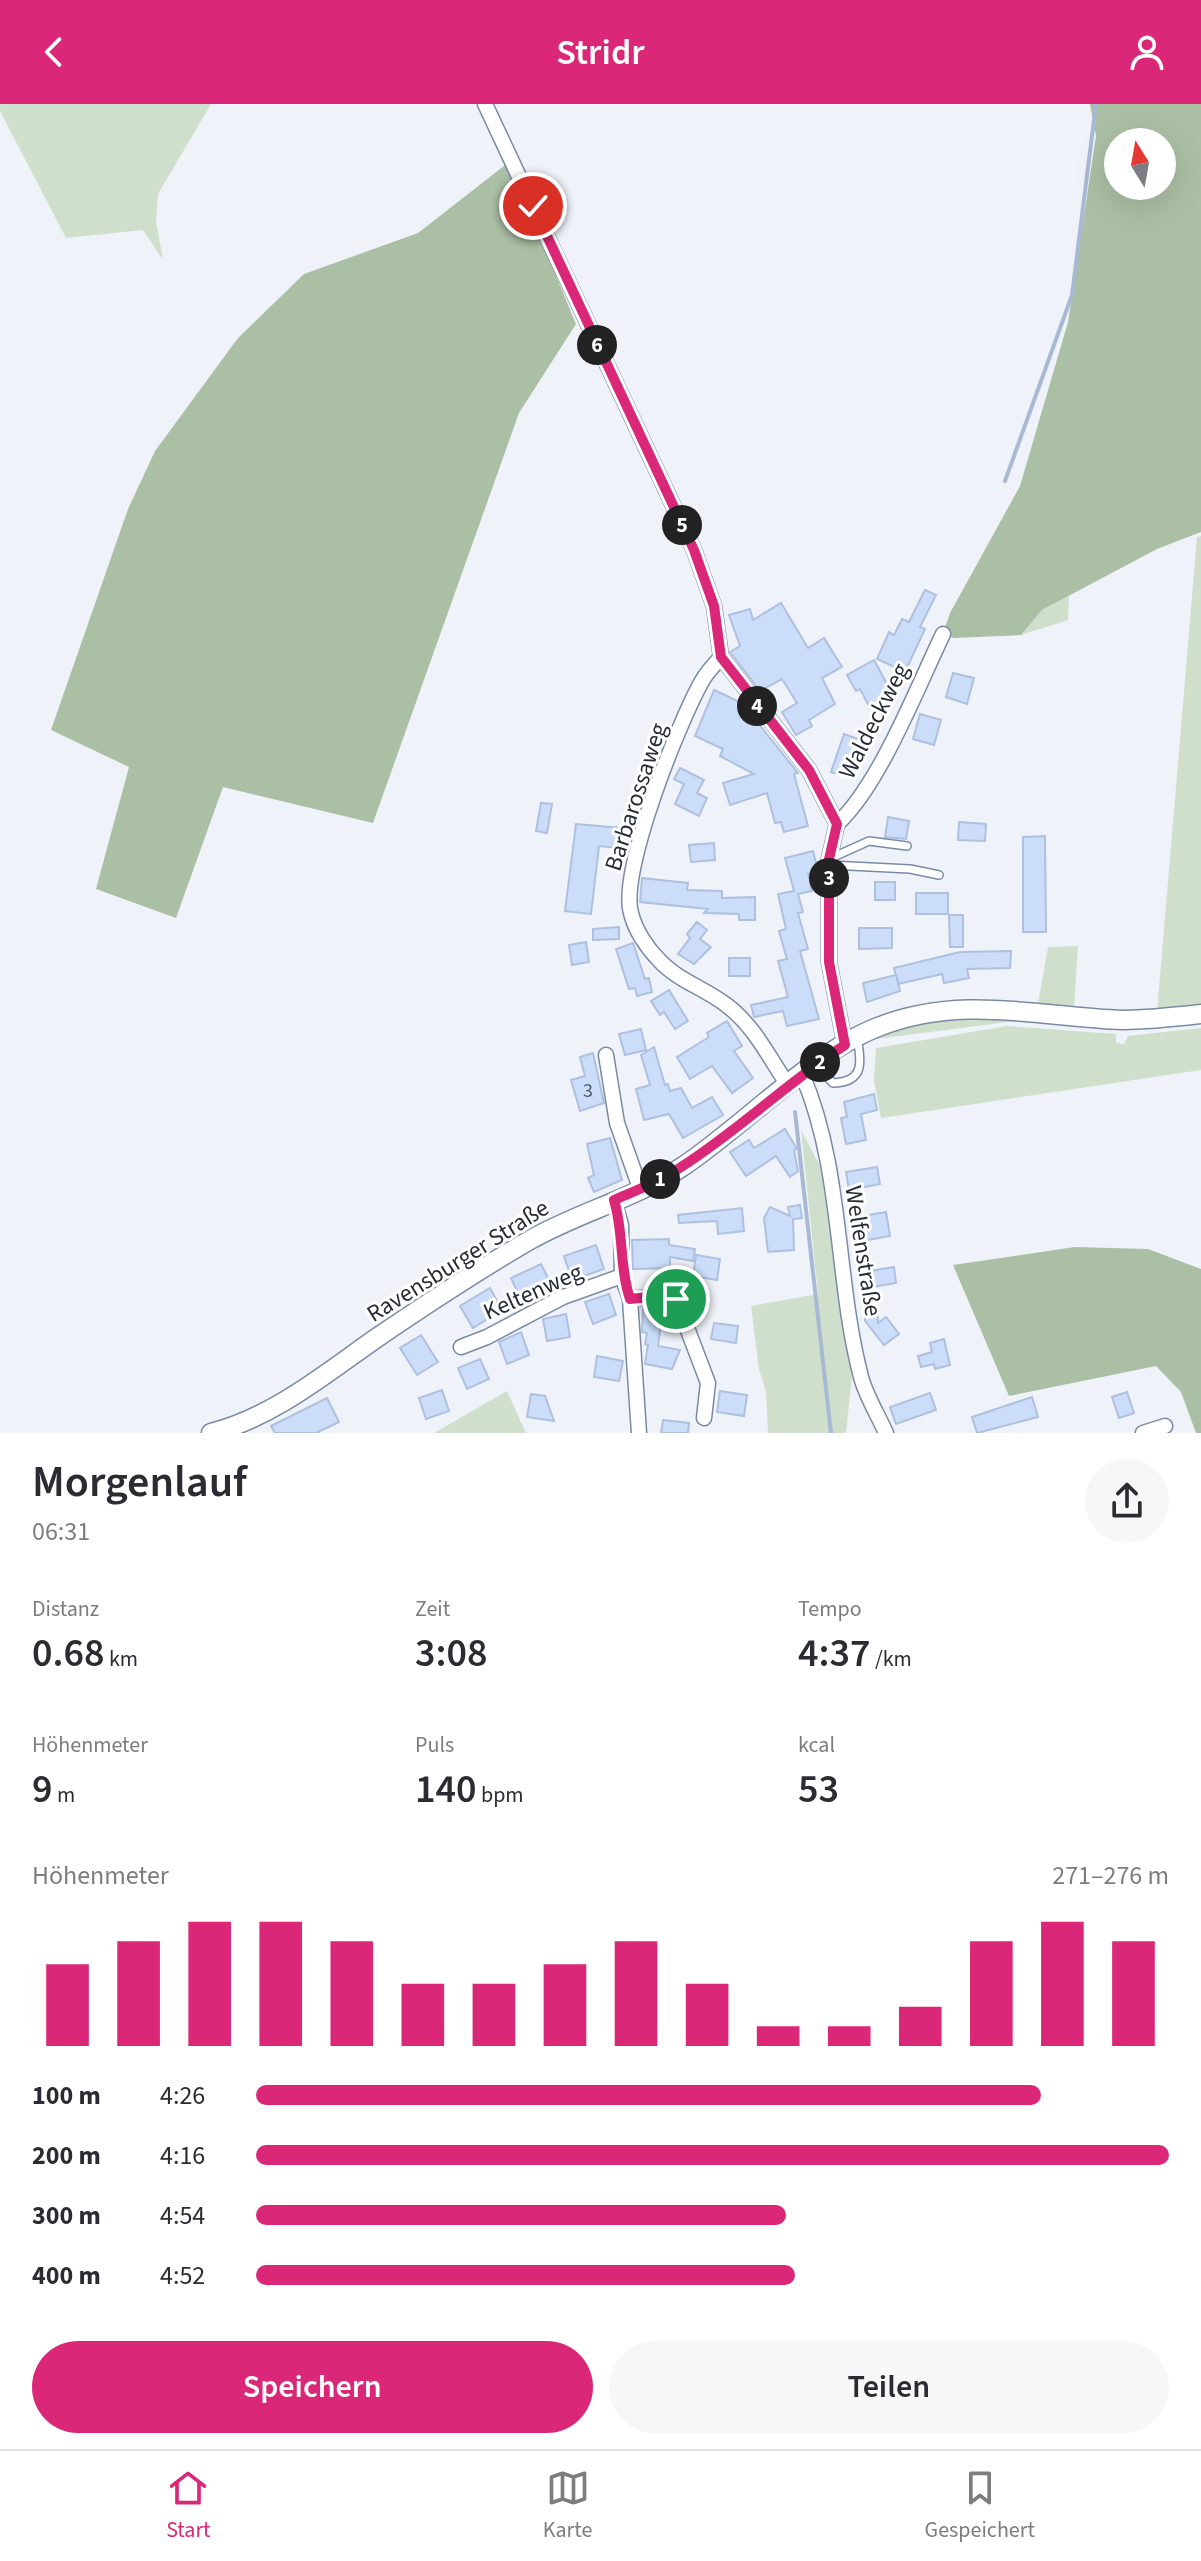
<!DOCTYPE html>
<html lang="de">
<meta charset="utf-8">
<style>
:root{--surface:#fff;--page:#f7f7f7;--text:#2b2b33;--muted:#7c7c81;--line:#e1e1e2;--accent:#db2777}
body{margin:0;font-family:"Source Sans 3",sans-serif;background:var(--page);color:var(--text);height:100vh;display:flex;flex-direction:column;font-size:30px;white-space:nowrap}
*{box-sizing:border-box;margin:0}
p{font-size:26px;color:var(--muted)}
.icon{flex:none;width:44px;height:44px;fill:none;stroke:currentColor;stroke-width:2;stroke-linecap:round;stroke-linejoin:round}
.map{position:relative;height:1329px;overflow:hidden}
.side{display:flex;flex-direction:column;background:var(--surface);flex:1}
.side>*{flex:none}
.needle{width:52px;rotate:349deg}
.buttons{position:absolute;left:1104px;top:24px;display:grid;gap:16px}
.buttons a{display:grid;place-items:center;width:72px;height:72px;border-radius:50%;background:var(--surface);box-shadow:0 8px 32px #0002;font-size:40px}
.pin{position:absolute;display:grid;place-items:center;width:68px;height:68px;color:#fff;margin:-34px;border:4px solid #fff;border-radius:50%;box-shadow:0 2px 8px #0007}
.km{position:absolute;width:40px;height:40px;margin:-20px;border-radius:50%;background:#222;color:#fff;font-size:22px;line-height:40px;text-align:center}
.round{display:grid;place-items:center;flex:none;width:84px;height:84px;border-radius:42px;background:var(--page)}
.summary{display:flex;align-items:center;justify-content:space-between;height:136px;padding:0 32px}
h1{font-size:44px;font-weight:600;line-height:60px}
.figures{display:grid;grid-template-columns:repeat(3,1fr);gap:12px;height:136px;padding:8px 32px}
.figures div{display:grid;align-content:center}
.figures b{font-size:40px;font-weight:600}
.figures small{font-size:22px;font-weight:400}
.figures p{font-size:22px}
.chart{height:224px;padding:16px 32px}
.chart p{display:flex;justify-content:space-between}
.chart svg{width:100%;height:144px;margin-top:8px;stroke:var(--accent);stroke-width:6}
.primary-button{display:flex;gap:16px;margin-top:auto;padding:16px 32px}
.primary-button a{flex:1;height:92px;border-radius:48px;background:var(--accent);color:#fff;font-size:32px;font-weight:600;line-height:92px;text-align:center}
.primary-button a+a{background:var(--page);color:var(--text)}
ul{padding:0 32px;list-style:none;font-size:26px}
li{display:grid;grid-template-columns:128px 96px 1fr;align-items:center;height:60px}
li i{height:20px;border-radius:10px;background:var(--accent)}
header{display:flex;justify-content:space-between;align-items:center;height:104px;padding:0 32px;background:var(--accent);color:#fff;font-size:36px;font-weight:600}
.tab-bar{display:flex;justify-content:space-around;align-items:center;height:112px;border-top:2px solid var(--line);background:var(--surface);font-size:22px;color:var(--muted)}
.tab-bar a{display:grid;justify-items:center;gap:4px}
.tab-bar .active{color:var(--accent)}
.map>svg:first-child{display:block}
.green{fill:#d0dfcb}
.forest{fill:#abbfa4;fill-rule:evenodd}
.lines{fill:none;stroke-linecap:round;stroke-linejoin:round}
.stream{stroke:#a8b9d4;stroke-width:4}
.building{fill:#cbddf9;stroke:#aec0df;stroke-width:2}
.service-casing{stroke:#798aa7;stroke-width:10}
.minor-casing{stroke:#798aa7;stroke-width:17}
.secondary-casing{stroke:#798aa7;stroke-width:21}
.service{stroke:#fff;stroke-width:7}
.minor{stroke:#fff;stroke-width:14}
.secondary{stroke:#fff;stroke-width:18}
.route-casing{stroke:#fff;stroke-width:16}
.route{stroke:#db2777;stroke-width:10}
.labels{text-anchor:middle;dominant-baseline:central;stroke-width:6;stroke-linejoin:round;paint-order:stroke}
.number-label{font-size:20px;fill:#4e5868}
.street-label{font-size:24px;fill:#252c38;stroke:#fff}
</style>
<header><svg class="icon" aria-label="back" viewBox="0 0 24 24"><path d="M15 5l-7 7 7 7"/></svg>Stridr<svg class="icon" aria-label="person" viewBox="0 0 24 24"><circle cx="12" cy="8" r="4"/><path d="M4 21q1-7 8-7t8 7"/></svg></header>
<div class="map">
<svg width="1201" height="1329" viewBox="0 0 1201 1329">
<rect width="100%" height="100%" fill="#eff3f9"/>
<g class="green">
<polygon points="0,0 211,0 158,90 156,117 163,156 143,126 66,134 0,7"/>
<polygon points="1201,432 1201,903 1157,908 1197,433"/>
<polygon points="1069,492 1068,516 1021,531 1042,506"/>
<polygon points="1078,842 1074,905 1038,900 1048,843"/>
<path d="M993,911L1115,924L1016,917L876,935C906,910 957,914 993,911Z"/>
<polygon points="1007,922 1116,930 1116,939 1124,940 1128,932 1201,924 1201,966 881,1014 874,977 876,944"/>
<polygon points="801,1026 820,1062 853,1262 846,1329 768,1329 766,1288 759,1265 751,1202 818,1190"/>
<polygon points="507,1287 526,1329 434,1329"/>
</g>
<g class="forest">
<path d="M1090,0H1201V428L1157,445L1042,506L1021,531L954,534L943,530L950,509L1020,382L1068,218L1096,32ZM1118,38H1162V82H1118Z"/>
<polygon points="509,58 576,220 519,309 373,719 223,683 176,814 96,785 129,663 51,626 128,405 155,347 238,234 304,170 418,129"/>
<polygon points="1075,1143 1148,1145 1201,1165 1201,1329 1196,1329 1181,1288 1156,1262 1009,1292 953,1161"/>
</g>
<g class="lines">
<g class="stream">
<polyline points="1005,377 1072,191 1096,0"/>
<polyline points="795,1008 831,1329"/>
</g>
</g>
<g class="building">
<polygon points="925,486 936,491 920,523 925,525 905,568 877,555 889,528 894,531 902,515 909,518"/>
<polygon points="781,499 808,544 824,534 842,563 822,574 835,600 809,616 812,622 796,631 782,608 797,599 782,575 760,587 730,548 740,542 729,511 750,505 753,516"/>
<polygon points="874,556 893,591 870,604 860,585 856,587 847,571"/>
<polygon points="953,569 974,574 967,600 946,593"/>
<polygon points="714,586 742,599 798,669 794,670 808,722 784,728 781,718 775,719 767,689 730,701 723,679 754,670 720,652 723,645 695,632"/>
<polygon points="920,610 941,616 934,641 913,635"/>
<polygon points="844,630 861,636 848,673 831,668"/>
<polygon points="680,664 704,676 697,689 707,694 699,712 675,700 684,680 674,675"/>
<polygon points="541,699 552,700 547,729 536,727"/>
<polygon points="888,713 909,717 906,735 885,733"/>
<polygon points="959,718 986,720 985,737 958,736"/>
<polygon points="576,720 633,725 628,745 599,742 591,810 565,807"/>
<polygon points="1045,732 1046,828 1023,828 1023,733"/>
<polygon points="714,739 715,756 691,758 689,741"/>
<polygon points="813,747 818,767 808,770 812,787 798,790 803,808 798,809 808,845 800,847 819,915 787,922 783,907 754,913 751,901 788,893 778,857 787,855 779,827 786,825 778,790 794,787 785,754"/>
<polygon points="642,774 688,779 687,786 722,787 722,794 755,793 755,816 739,816 739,810 704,809 708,805 640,798"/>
<rect x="875" y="778" width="20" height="18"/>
<rect x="916" y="789" width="32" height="21"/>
<polygon points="949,811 963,811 963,843 950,843"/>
<polygon points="697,818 707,826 700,835 711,843 694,860 678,850 690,834 687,830"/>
<polygon points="619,823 619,835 593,836 593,825"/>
<polygon points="859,824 892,824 892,844 859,845"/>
<polygon points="586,838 589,858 572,861 569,841"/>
<polygon points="633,839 645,875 649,874 652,888 637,892 635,884 629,885 616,845"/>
<polygon points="1011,847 1010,864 967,865 969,874 944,879 942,870 898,880 894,864 960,848"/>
<rect x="729" y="854" width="21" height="18"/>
<polygon points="896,871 900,887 867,898 863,879"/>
<polygon points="669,886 688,917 675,925 664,908 660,911 651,897"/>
<polygon points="727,917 742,942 734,947 753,974 732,989 712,962 690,975 677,953 709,933 707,929"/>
<polygon points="641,925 646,946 625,951 619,930"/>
<polygon points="654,943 665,981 668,980 670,987 681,984 692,1004 712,993 723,1011 683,1034 669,1010 644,1016 636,985 650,981 641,951"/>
<polygon points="593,949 604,999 580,1007 571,976 585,972 580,953"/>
<polygon points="874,990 877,1006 861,1010 866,1036 846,1040 841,1014 847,1013 844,998"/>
<polygon points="785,1025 797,1045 794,1046 798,1067 790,1073 776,1052 746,1072 730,1048 749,1036 754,1044"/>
<polygon points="610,1034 622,1076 594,1088 588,1074 594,1071 587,1040"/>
<polygon points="877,1063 880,1080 849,1086 846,1068"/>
<polygon points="800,1101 802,1114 793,1115 794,1146 768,1148 764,1114 770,1103 790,1112 788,1103"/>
<polygon points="742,1104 744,1127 718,1130 717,1117 679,1119 678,1111"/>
<polygon points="886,1108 890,1132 857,1138 853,1114"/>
<polygon points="669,1135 669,1141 695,1145 693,1157 670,1153 670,1164 633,1165 632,1136"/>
<polygon points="596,1141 604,1165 572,1176 564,1152"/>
<polygon points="696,1151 720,1155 717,1176 693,1172"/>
<polygon points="541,1160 552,1182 521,1196 511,1174"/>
<polygon points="894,1163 896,1179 867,1184 864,1168"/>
<polygon points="490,1184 502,1206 473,1224 460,1202"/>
<polygon points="609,1190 616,1211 593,1220 585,1198"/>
<polygon points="643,1204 663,1206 658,1242 680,1246 672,1265 645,1260 648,1241 645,1240 647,1229 642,1228"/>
<polygon points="877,1206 878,1219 886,1213 899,1230 884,1241 865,1217 865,1208"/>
<polygon points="566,1210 570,1233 547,1237 543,1215"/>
<polygon points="714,1219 738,1222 736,1239 711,1235"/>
<polygon points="521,1228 529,1251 507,1260 499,1238"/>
<polygon points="421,1231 438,1258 417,1271 400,1244"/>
<polygon points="944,1235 950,1261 935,1265 934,1260 921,1263 918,1252 932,1248 930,1239"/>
<polygon points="597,1252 623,1257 619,1277 594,1273"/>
<polygon points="480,1255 489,1275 467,1285 458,1264"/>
<polygon points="442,1286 449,1307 426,1315 419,1294"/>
<polygon points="720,1287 747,1291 744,1312 717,1308"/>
<polygon points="1127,1288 1134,1309 1119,1314 1112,1293"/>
<polygon points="930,1289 936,1306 896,1320 890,1303"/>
<polygon points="531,1290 545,1292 554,1317 527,1313"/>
<polygon points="1032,1293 1038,1313 977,1329 972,1313"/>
<polygon points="327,1294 339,1318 316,1329 275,1329 271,1322"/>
<polygon points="663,1316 689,1319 688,1329 661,1329"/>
</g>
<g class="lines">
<defs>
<g id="service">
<polyline points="829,755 869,737 907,742"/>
<polyline points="830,761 910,765 939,771"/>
<path d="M822,957L824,970L833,979C864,978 862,959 857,934"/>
</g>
<g id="minor">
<polyline points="485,0 694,446 714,502 721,553 809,666 837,720 829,755 829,858 845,941"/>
<path d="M721,553C714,561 707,568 702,577C679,618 619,767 631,809C635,826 647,844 659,856C677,876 704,884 725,900C754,921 768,952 788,981"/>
<path d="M837,720C879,682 917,584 943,530"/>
<polyline points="606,951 617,1019 640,1084"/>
<path d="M802,970C843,1065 835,1173 861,1273C866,1292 878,1311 886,1329"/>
<polyline points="614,1096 621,1121 622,1172 630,1195 639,1329"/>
<polyline points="630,1195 669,1191 676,1195 708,1279 704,1314"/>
<polyline points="461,1243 487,1233 563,1193 622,1172"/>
<polyline points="1143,1329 1165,1322"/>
</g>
<path id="secondary" d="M211,1329C274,1313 326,1269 378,1233C428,1199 478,1166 530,1136C579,1108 636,1094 682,1063C744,1022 811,949 878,923C962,890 1038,913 1123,916C1149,916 1175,913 1201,910"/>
</defs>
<use href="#service" class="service-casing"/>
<use href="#minor" class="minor-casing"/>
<use href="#secondary" class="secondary-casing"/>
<use href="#service" class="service"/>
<use href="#minor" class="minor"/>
<use href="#secondary" class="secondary"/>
</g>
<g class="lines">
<defs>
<path id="route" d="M533,102L694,446L714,502L721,553L809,666L837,720L829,755V858L845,941C788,978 739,1026 681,1063C661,1077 637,1086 614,1096C624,1129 619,1162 630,1195L669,1191L676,1195"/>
</defs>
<use href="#route" class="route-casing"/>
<use href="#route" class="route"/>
</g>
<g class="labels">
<g class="number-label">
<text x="588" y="987">3</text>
</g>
<g class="street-label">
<text transform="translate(874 617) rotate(-63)">Waldeckweg</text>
<text transform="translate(636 693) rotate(-72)">Barbarossaweg</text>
<text transform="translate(863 1147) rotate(81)">Welfenstraße</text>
<text transform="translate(458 1157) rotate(-32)">Ravensburger Straße</text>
<text transform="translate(533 1188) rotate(-24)">Keltenweg</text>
</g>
</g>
</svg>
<div class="buttons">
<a><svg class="needle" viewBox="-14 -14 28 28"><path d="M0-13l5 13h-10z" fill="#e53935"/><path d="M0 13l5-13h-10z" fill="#7c7c81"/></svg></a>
</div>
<div class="pin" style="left:676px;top:1195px;background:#1e9e55"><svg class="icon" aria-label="arrive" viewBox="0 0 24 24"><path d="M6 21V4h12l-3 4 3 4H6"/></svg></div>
<div class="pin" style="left:533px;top:102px;background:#d93025"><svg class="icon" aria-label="check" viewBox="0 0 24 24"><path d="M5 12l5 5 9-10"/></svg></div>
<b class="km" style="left:660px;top:1075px">1</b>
<b class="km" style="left:820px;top:958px">2</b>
<b class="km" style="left:829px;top:774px">3</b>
<b class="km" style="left:757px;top:602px">4</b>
<b class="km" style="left:682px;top:421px">5</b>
<b class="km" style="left:597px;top:241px">6</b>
</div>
<section class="side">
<div class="summary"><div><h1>Morgenlauf</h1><p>06:31</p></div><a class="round"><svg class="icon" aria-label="share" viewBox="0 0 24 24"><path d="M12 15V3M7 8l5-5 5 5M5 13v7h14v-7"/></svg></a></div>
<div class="figures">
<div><p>Distanz</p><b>0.68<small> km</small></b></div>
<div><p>Zeit</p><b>3:08</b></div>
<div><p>Tempo</p><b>4:37<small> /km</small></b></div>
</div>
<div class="figures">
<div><p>Höhenmeter</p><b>9<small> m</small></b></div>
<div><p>Puls</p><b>140<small> bpm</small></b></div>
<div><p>kcal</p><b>53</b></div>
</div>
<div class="chart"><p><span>Höhenmeter</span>271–276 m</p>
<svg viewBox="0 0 160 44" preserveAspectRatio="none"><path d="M5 44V19M15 44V12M25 44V6M35 44V6M45 44V12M55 44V25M65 44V25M75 44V19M85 44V12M95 44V25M105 44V38M115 44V38M125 44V32M135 44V12M145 44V6M155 44V12"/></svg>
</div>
<ul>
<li><b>100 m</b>4:26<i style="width:86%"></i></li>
<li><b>200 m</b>4:16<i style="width:100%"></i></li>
<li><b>300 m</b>4:54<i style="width:58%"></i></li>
<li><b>400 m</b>4:52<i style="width:59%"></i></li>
</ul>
<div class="primary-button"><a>Speichern</a><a>Teilen</a></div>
</section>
<nav class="tab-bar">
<a class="active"><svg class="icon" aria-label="home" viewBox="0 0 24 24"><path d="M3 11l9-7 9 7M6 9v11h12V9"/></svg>Start</a>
<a><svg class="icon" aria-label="map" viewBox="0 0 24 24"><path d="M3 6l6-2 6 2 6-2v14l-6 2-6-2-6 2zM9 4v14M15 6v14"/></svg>Karte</a>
<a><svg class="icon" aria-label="saved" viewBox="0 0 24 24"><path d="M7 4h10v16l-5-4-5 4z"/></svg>Gespeichert</a>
</nav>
